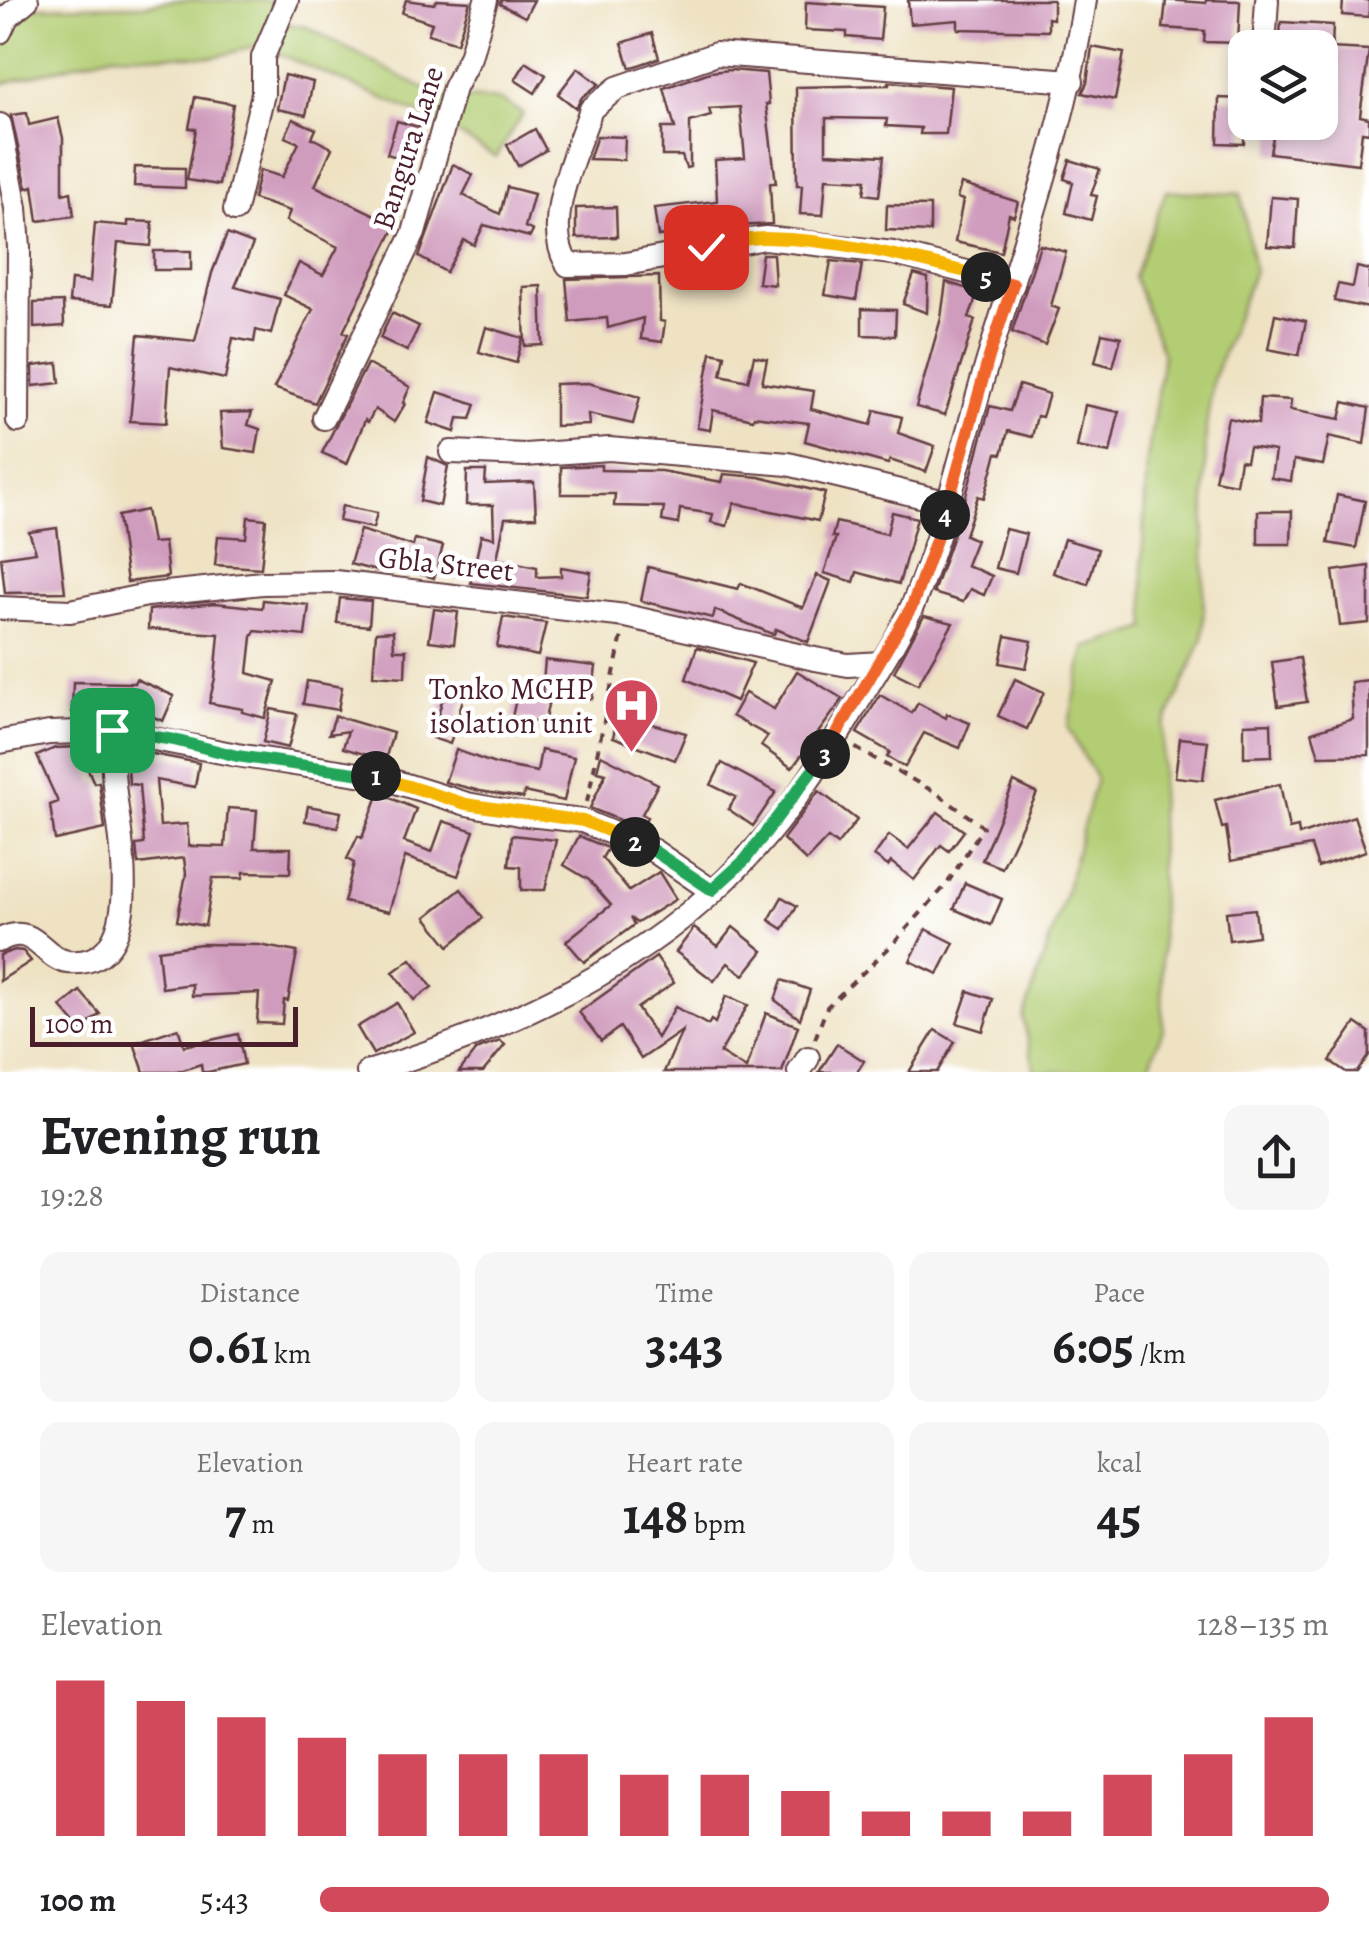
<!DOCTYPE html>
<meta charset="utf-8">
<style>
:root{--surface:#fff;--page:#f6f6f6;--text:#202124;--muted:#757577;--accent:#d1495b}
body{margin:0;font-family:Alegreya,serif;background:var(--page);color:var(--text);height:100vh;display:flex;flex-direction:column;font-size:38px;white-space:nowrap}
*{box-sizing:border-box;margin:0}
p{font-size:32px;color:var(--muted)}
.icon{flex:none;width:55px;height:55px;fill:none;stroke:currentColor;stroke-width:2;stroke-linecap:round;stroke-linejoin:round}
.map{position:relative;height:1072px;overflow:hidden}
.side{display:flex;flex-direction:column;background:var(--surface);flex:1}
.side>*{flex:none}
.buttons{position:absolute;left:1228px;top:30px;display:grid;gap:20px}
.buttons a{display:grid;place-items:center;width:110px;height:110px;border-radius:20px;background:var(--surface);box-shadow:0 5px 15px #0003;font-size:50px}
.scale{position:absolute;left:30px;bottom:25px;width:268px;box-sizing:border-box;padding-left:10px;border:5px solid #4a1f2b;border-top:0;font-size:28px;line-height:35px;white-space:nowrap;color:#4a1f2b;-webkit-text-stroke:8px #fff;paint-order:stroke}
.pin{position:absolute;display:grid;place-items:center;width:85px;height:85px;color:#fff;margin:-42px;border-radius:20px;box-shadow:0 5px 15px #0006}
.km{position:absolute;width:50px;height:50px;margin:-25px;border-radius:50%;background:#222;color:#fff;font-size:28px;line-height:50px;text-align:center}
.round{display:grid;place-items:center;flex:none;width:105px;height:105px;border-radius:20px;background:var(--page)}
.head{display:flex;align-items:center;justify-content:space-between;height:170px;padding:0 40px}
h1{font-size:55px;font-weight:700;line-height:75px}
.stats{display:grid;grid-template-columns:repeat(3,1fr);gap:15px;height:170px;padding:10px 40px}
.stats div{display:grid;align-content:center;border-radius:20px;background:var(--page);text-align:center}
.stats b{font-size:50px;font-weight:700}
.stats small{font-size:28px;font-weight:400}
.stats p{font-size:28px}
.chart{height:280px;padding:20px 40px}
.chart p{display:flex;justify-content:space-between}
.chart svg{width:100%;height:180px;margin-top:10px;stroke:var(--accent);stroke-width:6}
ul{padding:0 40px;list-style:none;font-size:32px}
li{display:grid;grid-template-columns:160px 120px 1fr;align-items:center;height:75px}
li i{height:25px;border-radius:12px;background:var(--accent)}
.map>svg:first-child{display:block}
.green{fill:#b2cd73;stroke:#7e764f;stroke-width:2.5}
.building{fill:#d09cbe}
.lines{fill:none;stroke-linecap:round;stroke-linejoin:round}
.street-casing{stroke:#633c42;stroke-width:26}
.path{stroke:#633c42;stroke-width:4;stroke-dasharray:8 8;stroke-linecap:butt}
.street{stroke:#fff;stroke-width:22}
.split-1-casing{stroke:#fff;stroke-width:20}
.split-2-casing{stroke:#fff;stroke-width:20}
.split-3-casing{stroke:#fff;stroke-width:20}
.split-4-casing{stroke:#fff;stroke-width:20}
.split-5-casing{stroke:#fff;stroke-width:20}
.split-6-casing{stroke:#fff;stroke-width:20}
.split-1{stroke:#22a559;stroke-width:12}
.split-2{stroke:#f5b400;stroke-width:12}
.split-3{stroke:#22a559;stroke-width:12}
.split-4{stroke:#f0652b;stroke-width:12}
.split-5{stroke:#f0652b;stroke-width:12}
.split-6{stroke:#f5b400;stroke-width:12}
.labels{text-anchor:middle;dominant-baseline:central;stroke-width:9;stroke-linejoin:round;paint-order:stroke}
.street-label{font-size:30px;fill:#4a1f2b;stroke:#fff}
.poi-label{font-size:30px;fill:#4a1f2b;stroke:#fff;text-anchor:end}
</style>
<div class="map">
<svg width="1369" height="1072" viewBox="0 0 1369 1072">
<rect width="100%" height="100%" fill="#fff"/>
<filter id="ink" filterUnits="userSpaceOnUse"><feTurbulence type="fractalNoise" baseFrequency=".01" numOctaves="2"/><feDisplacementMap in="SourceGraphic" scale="20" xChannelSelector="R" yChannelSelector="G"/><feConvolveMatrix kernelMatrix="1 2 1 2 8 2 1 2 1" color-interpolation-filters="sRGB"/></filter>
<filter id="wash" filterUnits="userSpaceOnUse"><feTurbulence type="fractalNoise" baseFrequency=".0048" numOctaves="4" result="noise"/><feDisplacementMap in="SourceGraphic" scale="40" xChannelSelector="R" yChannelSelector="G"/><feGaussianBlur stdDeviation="2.25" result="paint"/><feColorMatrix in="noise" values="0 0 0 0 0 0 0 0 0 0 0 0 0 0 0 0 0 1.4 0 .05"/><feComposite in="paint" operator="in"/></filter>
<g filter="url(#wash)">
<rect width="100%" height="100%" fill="#eee2c3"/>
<g class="green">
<polygon points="173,0 276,0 279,23 307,27 440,97 501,100 523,114 496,157 434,120 272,51 253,47 214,57 113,54 0,84 0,8 144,5"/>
<polygon points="1166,191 1241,194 1254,271 1213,379 1206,428 1203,639 1164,727 1159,811 1163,1029 1147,1072 1035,1072 1023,1018 1063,901 1096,778 1068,728 1085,648 1147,628 1142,564 1147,460 1163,355 1134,277"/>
</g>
<g id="blocks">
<g class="building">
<polygon points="406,0 434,4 437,0 470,2 457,43 428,34 432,23 402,13"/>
<polygon points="501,0 534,0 525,17 500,4"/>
<polygon points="908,0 1053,0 1053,19 1048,18 1048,31 958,29 958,20 910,24"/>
<polygon points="1166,0 1206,3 1206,0 1240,1 1238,43 1204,42 1205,31 1163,28"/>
<polygon points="1343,0 1369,0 1369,17 1342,15"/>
<polygon points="806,2 883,7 880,40 847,37 847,32 805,30"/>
<polygon points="1281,22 1333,25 1332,48 1329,48 1369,50 1360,116 1369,118 1369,133 1362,132 1358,164 1270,153 1275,126 1319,134 1331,64 1320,64 1320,48 1279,48"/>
<polygon points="652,33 659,58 630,68 622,43"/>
<polygon points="1092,47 1124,53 1115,100 1082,93 1087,83"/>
<polygon points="526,62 546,75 535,93 515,80"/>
<polygon points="578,68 599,84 582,97 576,108 558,94"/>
<polygon points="730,70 766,73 769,104 766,104 776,183 770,183 772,224 700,228 700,231 658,236 654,208 717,201 715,160 745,158 740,107 709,109 711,116 690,122 690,167 686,168 682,156 662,156 662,128 675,128 664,88 710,72"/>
<polygon points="284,75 313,82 306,115 277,109"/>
<polygon points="889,82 951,87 946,134 920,134 921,128 886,126 887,119 826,118 826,153 884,156 879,196 864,194 866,180 826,178 823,215 800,214 802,185 797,185 796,87 889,85"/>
<polygon points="195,97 233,104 219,185 187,180 196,129 189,128"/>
<polygon points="1219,98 1245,99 1244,144 1218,143"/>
<polygon points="27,113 29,125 58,118 63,138 63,194 71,192 74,216 38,221 33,186 27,188 11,115"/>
<polygon points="293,119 316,129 312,138 332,148 315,186 396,225 343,332 348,334 315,403 274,388 313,309 284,295 299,263 323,275 338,247 286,221 290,211 253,199 260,170 282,177 299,143 285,137"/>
<polygon points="397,121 422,128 412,162 387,154"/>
<polygon points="535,129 546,150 518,166 507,145"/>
<polygon points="597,136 625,137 624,160 589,159"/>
<polygon points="1070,160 1100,169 1091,195 1097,196 1091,220 1066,213 1073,182 1064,179"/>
<polygon points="453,164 473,175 463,195 500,214 507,187 534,194 525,227 533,231 530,237 484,225 474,245 464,240 446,272 419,257"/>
<polygon points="135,167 185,168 185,188 134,186"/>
<polygon points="961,184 1018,202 1014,216 1009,214 1001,252 955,242 963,200 957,198"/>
<polygon points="1271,197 1298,199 1295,248 1267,246"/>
<polygon points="887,205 930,206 930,232 886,230"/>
<polygon points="616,207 617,237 576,238 576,208"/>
<polygon points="128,221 153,222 151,246 118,243 112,305 69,302 71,280 90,282 95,223 128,226"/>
<polygon points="227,234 253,244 235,287 280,299 271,334 256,330 254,342 233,338 225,379 170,367 166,423 130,421 138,335 195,341 212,273"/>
<polygon points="1040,245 1066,252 1051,306 1059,309 1045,345 1012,332"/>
<rect x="154" y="251" width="37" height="19"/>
<polygon points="762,254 773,254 775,285 758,283"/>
<polygon points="831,261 862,264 856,300 825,295"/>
<polygon points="1357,267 1369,270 1369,308 1334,301 1338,284 1353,287"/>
<polygon points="914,274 928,278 927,313 903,304"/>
<polygon points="659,276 660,321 665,322 662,342 641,339 643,318 608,328 607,318 570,322 566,279"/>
<polygon points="946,282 978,292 969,318 975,320 945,415 916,407 941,318"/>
<polygon points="541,286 543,345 525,346 523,287"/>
<polygon points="63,302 64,326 34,328 34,303"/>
<polygon points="862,309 896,310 895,336 862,335"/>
<polygon points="392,313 419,326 407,351 380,338"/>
<polygon points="1275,314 1306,321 1299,355 1268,349"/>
<polygon points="486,327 523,338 516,363 479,352"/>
<polygon points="1102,333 1121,337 1113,367 1095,362"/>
<polygon points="711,352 725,355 721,375 748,381 754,356 767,359 762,383 814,391 811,409 871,425 875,410 902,417 898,433 935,446 926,472 890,460 888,464 805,441 809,423 754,416 753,419 713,410 710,430 697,428"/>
<polygon points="58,363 60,383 33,386 33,366"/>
<polygon points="367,364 410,387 403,403 405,404 394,422 375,409 368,422 365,420 347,464 322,453"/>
<polygon points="588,383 640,397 633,424 588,414 589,425 555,426 555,384"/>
<polygon points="1019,385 1049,394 1042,417 1037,416 1032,437 1008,431 1002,454 997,453 984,498 978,496 965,535 976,540 966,565 992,576 984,595 970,589 963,602 933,593 963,507 990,406 1010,411"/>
<polygon points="438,392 476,404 471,419 458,418 455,432 428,423"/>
<polygon points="1260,398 1291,400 1290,410 1340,419 1344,402 1369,408 1364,444 1329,436 1323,465 1294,460 1291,481 1271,478 1275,451 1249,447 1246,461 1240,460 1236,484 1215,480 1228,418 1258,424"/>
<polygon points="1085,405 1119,412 1110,453 1077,447"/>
<polygon points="252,412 248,425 260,429 256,453 223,448 220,413"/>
<polygon points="428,457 448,466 440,506 420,501"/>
<polygon points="601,465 601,470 661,471 722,482 724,474 759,477 825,493 818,521 734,503 727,526 711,522 713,514 680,509 678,524 662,521 664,507 614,506 615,494 561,494 561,467"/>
<polygon points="467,471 486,471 485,484 534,482 536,517 505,518 497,559 537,567 537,577 561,576 561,567 591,572 587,596 471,583 481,535 494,538 493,505 466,505"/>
<polygon points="1337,495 1365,501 1356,548 1328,543"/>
<polygon points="342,506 377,513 373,528 339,521"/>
<polygon points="146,510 152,543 164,542 168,577 127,582 118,516"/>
<polygon points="1258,511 1292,511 1291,544 1258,544"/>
<polygon points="892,512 917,518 899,584 857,572 854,582 824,573 836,537 832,537 836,522 887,534"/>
<polygon points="248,517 266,519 261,568 215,565 218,536 246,538"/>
<polygon points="57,528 65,592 5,593 1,557 36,552 29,532"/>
<polygon points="1005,529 1026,534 1016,573 995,568"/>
<polygon points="360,530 413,546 415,539 443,546 434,578 383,564 380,572 350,564"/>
<polygon points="1064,539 1098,549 1088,584 1053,573"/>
<polygon points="1369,566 1369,623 1340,626 1333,571"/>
<polygon points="648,567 738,589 741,583 803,608 817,575 831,581 808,642 776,629 774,634 770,633 715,610 713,618 641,601"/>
<polygon points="340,598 371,601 369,626 337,623"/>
<polygon points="263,600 309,605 305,636 255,631 252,637 248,673 276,681 265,718 242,712 243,709 209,703 215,678 219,634 148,629 149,610 215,603 262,608"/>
<polygon points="434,609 458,612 454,644 429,641"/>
<polygon points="924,616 953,623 918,684 894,672"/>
<polygon points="503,617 546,623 538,656 497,647"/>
<polygon points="393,631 394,650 406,650 405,677 373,675 376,632"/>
<polygon points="1006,636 1032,641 1026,668 1000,663"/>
<polygon points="697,647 753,663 736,701 686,679"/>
<polygon points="1300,658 1307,702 1278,706 1272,662"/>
<polygon points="545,660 596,666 592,699 542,694"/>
<polygon points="797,671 843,699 792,768 761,746 768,736 732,716 745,693 774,709"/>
<polygon points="136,679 174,696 163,721 113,700 113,713 72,712 73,682 134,683"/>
<polygon points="1015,679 1044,692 1027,729 998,716"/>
<polygon points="1369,680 1369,755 1319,756 1312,732 1353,719 1351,682"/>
<polygon points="307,681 342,687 338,710 303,704"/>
<polygon points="518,690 550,695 544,724 512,717"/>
<polygon points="444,694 463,699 450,744 432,738"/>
<polygon points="880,695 912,713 918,703 946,718 947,714 970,723 960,748 924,733 905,767 887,757 890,752 857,733"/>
<polygon points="620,704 636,708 634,719 686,733 675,760 613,737"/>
<polygon points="271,709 297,714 288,748 263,742"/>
<polygon points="335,716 393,733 385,760 343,748 348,731 329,734"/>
<polygon points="1271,723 1272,756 1244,757 1244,724"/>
<polygon points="1180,738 1208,741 1203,780 1175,777"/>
<polygon points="78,747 94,783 99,782 105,829 55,840 50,805 58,802 37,756 55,748"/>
<polygon points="127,749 199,763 195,787 156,780 160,826 187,824 189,846 225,847 228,808 257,810 254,848 291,848 290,873 244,872 243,878 213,878 205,926 177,921 186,874 184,858 138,864 136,845 144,844 139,785 129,784"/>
<polygon points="456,750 495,764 537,772 541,750 574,757 564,801 524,792 523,798 480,791 445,782"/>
<polygon points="601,755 658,784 642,814 647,817 641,829 590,808 606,773 597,771"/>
<polygon points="722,763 776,792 753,826 728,809 736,797 711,785"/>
<polygon points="1014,782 1037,793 1002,868 982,860"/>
<polygon points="1280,784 1289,829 1298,827 1299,835 1354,816 1366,851 1318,867 1311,846 1231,861 1226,827 1222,828 1215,800"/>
<polygon points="819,791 857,820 837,845 828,838 806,861 783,839"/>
<polygon points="379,793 416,809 404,842 432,852 443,821 474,831 458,876 405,857 389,912 344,902 354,863 347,859 358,836 362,838"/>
<polygon points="308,806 341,812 338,827 305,821"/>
<polygon points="938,812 964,831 949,851 941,845 914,880 891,862 888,866 874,856 889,835 908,849"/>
<polygon points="512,835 556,840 545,890 521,890 521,867 509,866"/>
<polygon points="579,836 608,848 602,858 629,891 659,872 676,899 637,923 630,918 634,925 584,962 566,941 611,905 589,880 564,865"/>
<polygon points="965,883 1002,899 991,925 954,909"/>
<polygon points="461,889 483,918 449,946 426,917"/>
<polygon points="782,897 797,906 783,929 769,920"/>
<polygon points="1255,909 1258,936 1229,940 1226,912"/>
<polygon points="733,927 763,951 744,975 728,963 714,981 676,952 694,928 718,946"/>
<polygon points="926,929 954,943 938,974 910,961"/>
<polygon points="201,944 259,945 297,952 288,1001 284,1000 282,1024 257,1023 259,993 192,996 192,984 162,988 158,950"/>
<polygon points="15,950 23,951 31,961 0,981 0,955"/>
<polygon points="656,957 674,983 637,1008 657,1038 675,1007 708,1025 711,1020 715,1023 726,996 748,1005 720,1053 746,1069 766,1013 798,1026 782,1072 664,1072 682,1031 641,1059 620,1027 601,1041 579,1012"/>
<polygon points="411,959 432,987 414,1000 393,972"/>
<polygon points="782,980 810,990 800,1019 775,1000"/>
<polygon points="80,991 100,1014 81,1030 61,1007"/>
<polygon points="968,991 993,999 983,1031 957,1023"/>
<polygon points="397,1003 414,1032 373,1054 357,1027"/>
<polygon points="1356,1023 1369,1032 1369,1055 1357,1072 1346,1072 1330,1061"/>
<polygon points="178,1028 184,1046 238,1034 244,1064 208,1072 202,1072 201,1064 177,1072 144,1072 134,1043"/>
<polygon points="935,1030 955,1042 937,1072 909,1072"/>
<polygon points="500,1041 505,1045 483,1072 459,1072 476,1050"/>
<polygon points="837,1044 864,1061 857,1072 819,1072"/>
</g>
</g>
</g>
<g filter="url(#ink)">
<use href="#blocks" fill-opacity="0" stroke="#633c42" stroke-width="2.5"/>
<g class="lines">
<defs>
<g id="street">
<polyline points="0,32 7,17 27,0"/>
<polyline points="1264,48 1267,0"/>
<polyline points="0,125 16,208 19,247 18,421"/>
<polyline points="235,210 263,94 263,57 287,0"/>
<path d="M1013,284L893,253L765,238L626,264L568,265C540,224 577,152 591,109L617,88L716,54L1072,81"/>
<polyline points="324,418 414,233 454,88 470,57 486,0"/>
<polyline points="451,452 525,455 609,449 788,464 949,503"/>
<polyline points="0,608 70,611 147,595 262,583 335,582 626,616 815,659 848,665 881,663"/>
<polyline points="0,742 49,733 112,731 237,755 383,778 467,804 519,814 583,821 654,851 712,891"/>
<path d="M0,940C35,921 42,959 68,962C148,969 120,839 115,793C112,772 112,752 112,731"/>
<path d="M368,1072C506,1030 645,968 745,860C787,815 824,760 855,707C875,673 899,638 914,602C947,522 964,439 989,357C1025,238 1066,123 1085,0"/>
<polyline points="799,1072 808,1058"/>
</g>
</defs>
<use href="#street" class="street-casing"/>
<g class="path">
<polyline points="587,802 622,635"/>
<polyline points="815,1039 827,1007 892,945 947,884 983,827 938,794 854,747"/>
</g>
<use href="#street" class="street"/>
</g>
</g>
<g class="lines" filter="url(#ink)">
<defs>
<polyline id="split-1" points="112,730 174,740 237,756 376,776"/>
<polyline id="split-2" points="376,776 466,804 583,821 635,842"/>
<polyline id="split-3" points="635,842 654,851 712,890 745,860 825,754"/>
<polyline id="split-4" points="825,754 912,606 945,515"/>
<polyline id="split-5" points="945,515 989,357 1013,284 986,277"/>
<path id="split-6" d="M706,247C725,243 746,238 766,238C841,239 914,259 986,277"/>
</defs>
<use href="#split-1" class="split-1-casing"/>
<use href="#split-2" class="split-2-casing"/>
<use href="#split-3" class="split-3-casing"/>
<use href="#split-4" class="split-4-casing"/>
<use href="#split-5" class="split-5-casing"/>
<use href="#split-6" class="split-6-casing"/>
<use href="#split-1" class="split-1"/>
<use href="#split-2" class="split-2"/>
<use href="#split-3" class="split-3"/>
<use href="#split-4" class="split-4"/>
<use href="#split-5" class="split-5"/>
<use href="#split-6" class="split-6"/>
</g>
<defs>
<symbol id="hospital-pin" viewBox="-11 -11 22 30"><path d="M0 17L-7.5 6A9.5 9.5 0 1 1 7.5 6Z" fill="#d1495b" stroke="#fff"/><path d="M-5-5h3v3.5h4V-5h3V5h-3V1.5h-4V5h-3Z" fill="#fff"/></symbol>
</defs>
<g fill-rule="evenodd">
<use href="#hospital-pin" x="600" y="674" width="63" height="86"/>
</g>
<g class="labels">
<g class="street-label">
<text transform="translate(408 148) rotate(-72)">Bangura Lane</text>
<text transform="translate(446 564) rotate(6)">Gbla Street</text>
</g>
<g class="poi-label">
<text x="593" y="689">Tonko MCHP<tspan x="593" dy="34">isolation unit</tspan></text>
</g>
</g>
</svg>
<div class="buttons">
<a><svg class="icon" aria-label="layers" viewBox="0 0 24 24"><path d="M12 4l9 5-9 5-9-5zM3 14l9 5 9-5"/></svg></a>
</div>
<div class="scale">100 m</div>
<div class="pin" style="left:112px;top:730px;background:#1e9e55"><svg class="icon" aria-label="arrive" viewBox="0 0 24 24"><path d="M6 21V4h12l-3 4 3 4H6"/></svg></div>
<div class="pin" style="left:706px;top:247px;background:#d93025"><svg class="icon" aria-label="check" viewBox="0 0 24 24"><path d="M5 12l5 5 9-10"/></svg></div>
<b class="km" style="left:376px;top:776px">1</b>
<b class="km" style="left:635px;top:842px">2</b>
<b class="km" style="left:825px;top:754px">3</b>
<b class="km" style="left:945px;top:515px">4</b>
<b class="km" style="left:986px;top:277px">5</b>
</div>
<section class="side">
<div class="head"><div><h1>Evening run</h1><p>19:28</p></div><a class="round"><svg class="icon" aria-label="share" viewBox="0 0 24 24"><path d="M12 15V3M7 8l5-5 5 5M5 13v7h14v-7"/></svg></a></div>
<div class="stats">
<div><p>Distance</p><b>0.61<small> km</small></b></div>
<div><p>Time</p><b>3:43</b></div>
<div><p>Pace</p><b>6:05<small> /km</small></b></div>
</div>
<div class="stats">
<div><p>Elevation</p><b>7<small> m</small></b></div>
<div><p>Heart rate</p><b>148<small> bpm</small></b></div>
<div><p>kcal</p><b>45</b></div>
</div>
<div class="chart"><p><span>Elevation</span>128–135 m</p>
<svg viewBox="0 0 160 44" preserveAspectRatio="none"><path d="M5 44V6M15 44V11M25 44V15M35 44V20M45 44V24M55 44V24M65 44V24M75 44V29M85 44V29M95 44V33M105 44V38M115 44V38M125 44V38M135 44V29M145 44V24M155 44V15"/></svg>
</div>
<ul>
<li><b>100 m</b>5:43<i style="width:100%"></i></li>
</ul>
</section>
